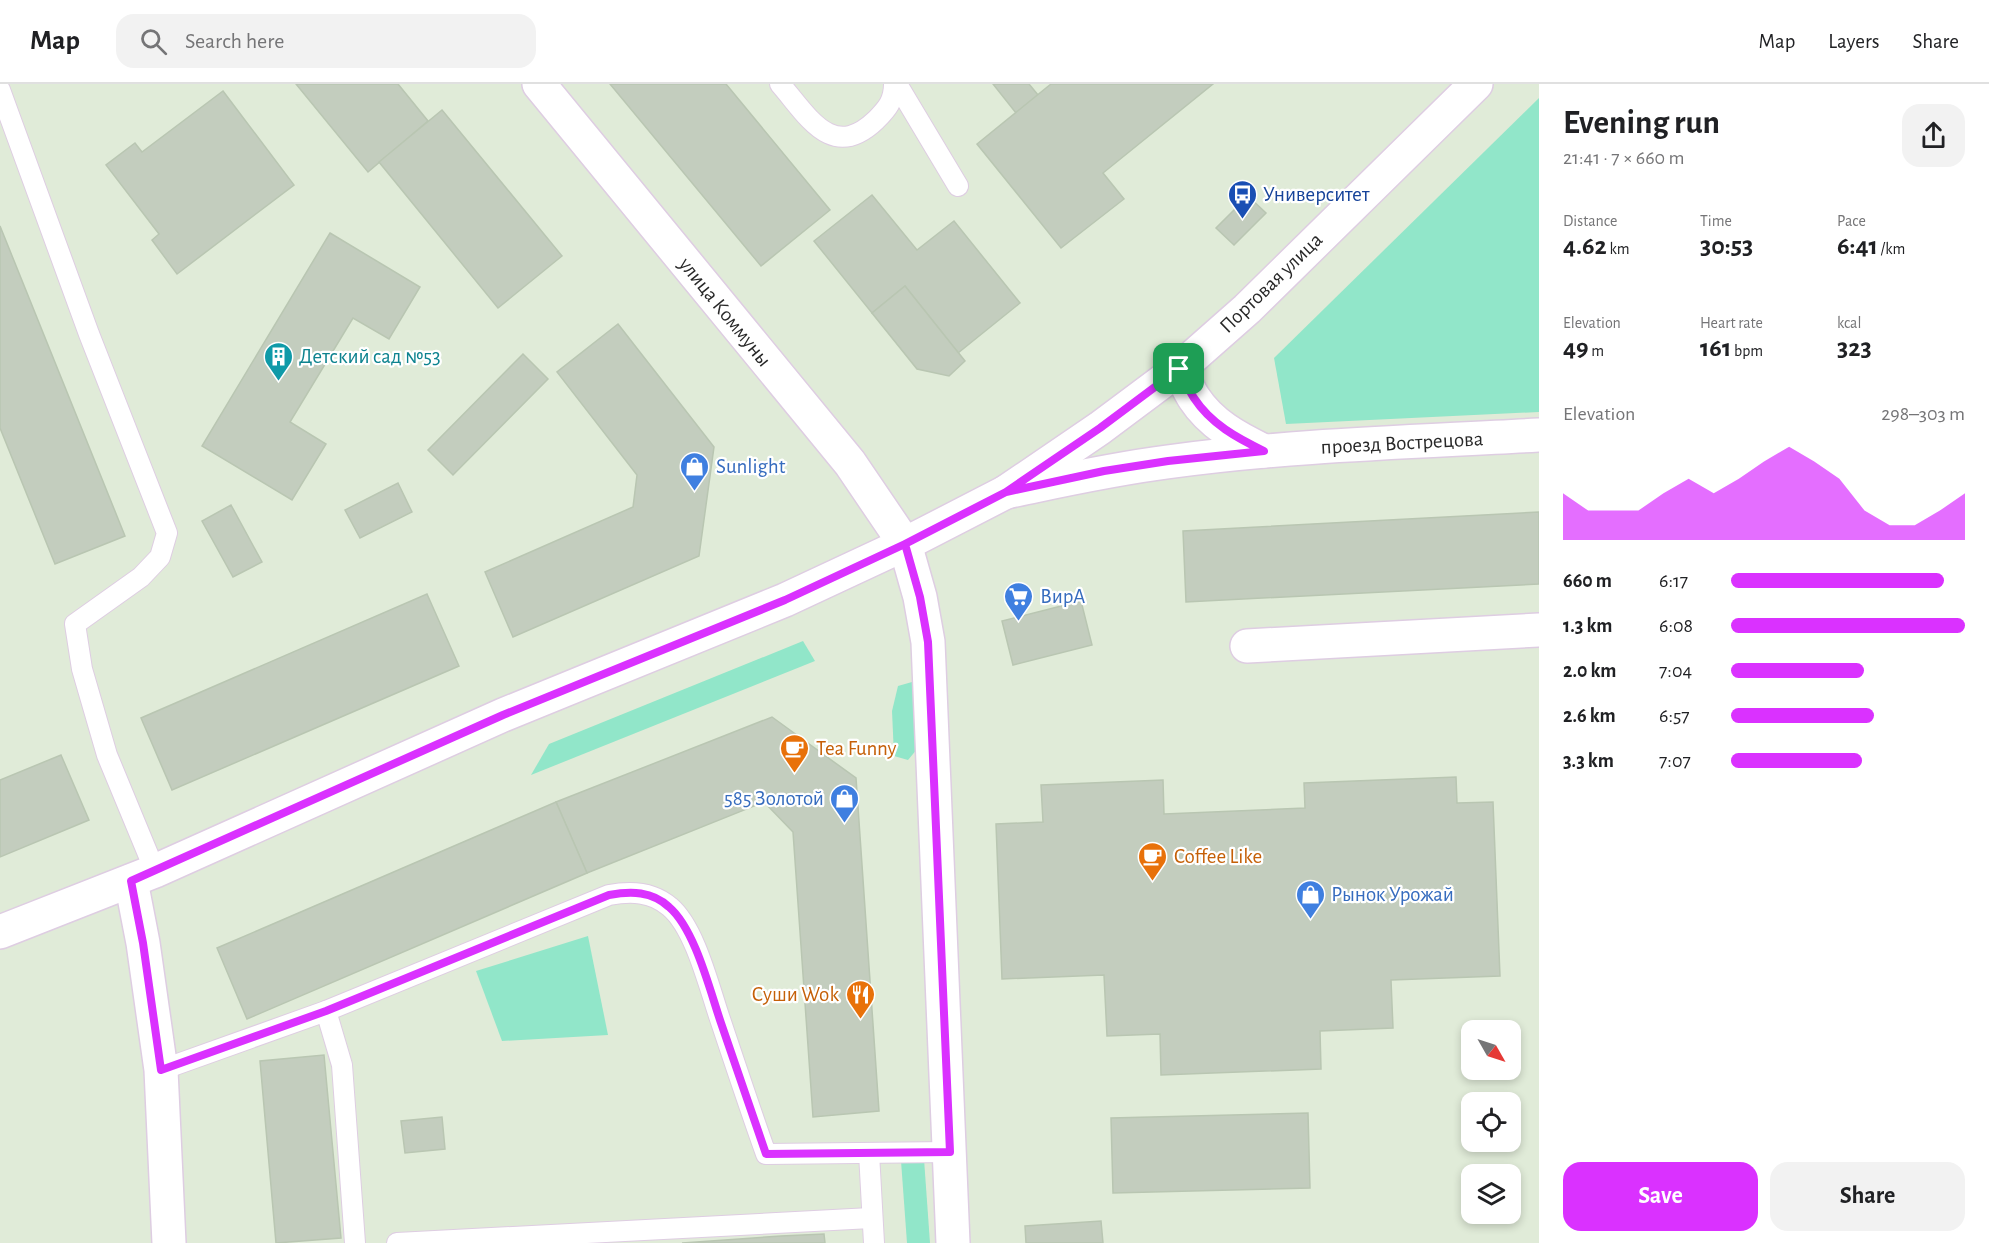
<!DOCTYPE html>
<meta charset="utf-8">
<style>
:root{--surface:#fff;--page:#f2f2f2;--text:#202124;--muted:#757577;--line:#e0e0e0;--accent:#da31ff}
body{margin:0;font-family:"Alegreya Sans",sans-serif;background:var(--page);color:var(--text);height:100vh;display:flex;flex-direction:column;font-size:22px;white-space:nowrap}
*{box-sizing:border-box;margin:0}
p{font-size:20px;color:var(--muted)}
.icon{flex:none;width:33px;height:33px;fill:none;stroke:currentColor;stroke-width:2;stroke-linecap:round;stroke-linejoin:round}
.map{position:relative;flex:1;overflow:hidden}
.drawer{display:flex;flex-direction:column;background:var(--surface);width:450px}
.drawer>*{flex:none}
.needle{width:39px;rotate:129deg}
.fabs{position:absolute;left:1461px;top:936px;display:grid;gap:12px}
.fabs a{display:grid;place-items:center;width:60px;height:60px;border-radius:12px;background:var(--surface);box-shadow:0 3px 9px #0003;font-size:30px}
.pin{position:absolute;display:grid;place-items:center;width:51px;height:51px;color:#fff;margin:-26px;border-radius:12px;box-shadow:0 3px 9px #0006}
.round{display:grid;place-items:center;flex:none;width:63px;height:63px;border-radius:18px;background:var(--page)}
.head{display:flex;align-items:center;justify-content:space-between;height:102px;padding:0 24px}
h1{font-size:33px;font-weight:600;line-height:45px}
.stats{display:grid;grid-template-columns:repeat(3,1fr);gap:9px;height:102px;padding:6px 24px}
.stats div{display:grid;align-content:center}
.stats b{font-size:26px;font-weight:600}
.stats small{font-size:16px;font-weight:400}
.stats p{font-size:16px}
.chart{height:168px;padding:12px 24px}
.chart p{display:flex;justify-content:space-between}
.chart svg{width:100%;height:108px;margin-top:6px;fill:var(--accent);opacity:.7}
.button{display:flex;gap:12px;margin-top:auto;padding:12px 24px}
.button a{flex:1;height:69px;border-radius:18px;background:var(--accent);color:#fff;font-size:24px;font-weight:600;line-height:69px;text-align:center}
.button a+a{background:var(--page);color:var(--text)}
ul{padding:0 24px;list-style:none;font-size:20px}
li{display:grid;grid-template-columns:96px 72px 1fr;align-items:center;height:45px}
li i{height:15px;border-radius:8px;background:var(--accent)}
header{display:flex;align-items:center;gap:36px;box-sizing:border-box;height:84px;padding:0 30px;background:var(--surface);border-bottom:2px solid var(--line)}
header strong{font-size:28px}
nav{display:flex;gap:33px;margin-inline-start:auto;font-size:21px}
.search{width:420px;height:54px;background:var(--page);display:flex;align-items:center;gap:15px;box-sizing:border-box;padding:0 21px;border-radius:18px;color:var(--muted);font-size:22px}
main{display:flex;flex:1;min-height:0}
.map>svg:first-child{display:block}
.green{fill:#91e6c9}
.building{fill:#c3cdbe;stroke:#b9c6b2;stroke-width:1.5}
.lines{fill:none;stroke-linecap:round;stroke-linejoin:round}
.lane-casing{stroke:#decde2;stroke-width:22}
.street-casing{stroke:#decde2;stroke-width:36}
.secondary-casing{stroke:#decde2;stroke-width:36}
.lane{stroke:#fff;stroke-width:20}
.street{stroke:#fff;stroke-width:33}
.secondary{stroke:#fff;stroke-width:33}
.route-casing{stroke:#fff;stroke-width:12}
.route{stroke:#da31ff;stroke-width:8}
.labels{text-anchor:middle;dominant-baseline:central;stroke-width:4.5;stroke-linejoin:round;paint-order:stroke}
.transit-label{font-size:21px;fill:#164399;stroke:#fff;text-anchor:start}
.street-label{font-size:21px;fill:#282828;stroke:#fff}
.culture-label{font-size:21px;fill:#0d838f;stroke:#fff;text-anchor:start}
.shop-label{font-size:21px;fill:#366cbe;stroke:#fff;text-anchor:start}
.food-label{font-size:21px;fill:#c56008;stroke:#fff;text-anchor:start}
</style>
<header>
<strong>Map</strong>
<div class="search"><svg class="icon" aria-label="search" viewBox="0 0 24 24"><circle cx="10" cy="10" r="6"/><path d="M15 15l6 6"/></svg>Search here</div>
<nav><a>Map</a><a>Layers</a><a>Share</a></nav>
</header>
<main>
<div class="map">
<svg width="1539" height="1159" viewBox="0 0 1539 1159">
<rect width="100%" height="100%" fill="#e0ebd8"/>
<g class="green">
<polygon points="1539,14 1539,328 1286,340 1274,274"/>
<polygon points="803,557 815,577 531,691 549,660"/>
<polygon points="912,598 914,609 918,664 908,676 894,672 892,627 898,602"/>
<polygon points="588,852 608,951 502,957 476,887"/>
<polygon points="924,1075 930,1159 907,1159 901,1077"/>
</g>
<g class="building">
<polygon points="296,0 398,0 428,37 368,88"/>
<polygon points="610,0 726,0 830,126 761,182"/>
<polygon points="993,0 1029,0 1038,11 1016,29"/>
<polygon points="1051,0 1213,0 1103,89 1124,115 1061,164 977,60"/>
<polygon points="223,7 294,101 177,190 152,156 159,150 106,81 135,59 142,68"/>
<polygon points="442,26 562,172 498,224 379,78"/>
<polygon points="872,111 917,166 954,137 1020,219 958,269 905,202 872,229 814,157"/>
<polygon points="1248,112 1266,129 1234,161 1216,144"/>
<polygon points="0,142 125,452 55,480 0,344"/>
<polygon points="330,149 420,203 389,255 353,234 290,338 326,360 292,416 202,362"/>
<polygon points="905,202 965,277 949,292 917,285 872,229"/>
<polygon points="618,240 714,363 699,472 513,553 485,488 633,423 637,391 557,288"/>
<polygon points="523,270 548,295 453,391 428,366"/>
<polygon points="398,399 412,428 360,454 345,426"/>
<polygon points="231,421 262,478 233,493 202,437"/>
<polygon points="1539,428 1539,500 1186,518 1183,447"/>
<polygon points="427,510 459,582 172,706 141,634"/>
<polygon points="1081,517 1092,561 1013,581 1002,537"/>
<polygon points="772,633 856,694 879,1027 813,1033 793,748 764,718 587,789 556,718"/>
<polygon points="61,671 89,736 0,773 0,696"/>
<polygon points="1456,693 1457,719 1493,718 1500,892 1391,896 1393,944 1320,947 1321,985 1161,991 1160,950 1107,952 1104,891 1002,895 996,740 1043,738 1041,701 1163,696 1164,730 1305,724 1304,699"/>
<polygon points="556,718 587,789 247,935 217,864"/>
<polygon points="324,971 341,1154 276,1159 260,977"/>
<polygon points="1308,1029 1310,1104 1113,1109 1111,1034"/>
<polygon points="442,1033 445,1065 405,1069 401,1037"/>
<polygon points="1101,1137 1103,1159 1026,1159 1025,1142"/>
<polygon points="824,1150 825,1159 682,1159 781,1152"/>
</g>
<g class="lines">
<defs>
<g id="lane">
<path d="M780,0C808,32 832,78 876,36C887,25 894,17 894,0"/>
<polyline points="897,0 958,102"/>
<polyline points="0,6 89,250 167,449 160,473 141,493 75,540 82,585 107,671 155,787"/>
<polyline points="326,927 342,981 355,1159"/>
<path d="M161,986L326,927L609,811C630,807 652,807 670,823C695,844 709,903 720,935C735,980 750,1025 766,1070L950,1068"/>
<polyline points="869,1069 874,1159"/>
<polyline points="397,1159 871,1134"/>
</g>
<g id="street">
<path d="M1179,285C1184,294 1188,305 1194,314C1211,340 1237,354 1264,367"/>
<path d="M1006,408C1059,397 1112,385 1167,378C1290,361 1415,358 1539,351"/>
<polyline points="1247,562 1539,546"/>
<polyline points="131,797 143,859 161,986 169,1159"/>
</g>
<g id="secondary">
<polyline points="539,0 850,379 905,460 920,513 928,558 953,1159"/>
<polyline points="0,848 155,787 503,631 785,516 905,460 1006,408 1100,344 1179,285 1247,225 1476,0"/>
</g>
</defs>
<use href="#lane" class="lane-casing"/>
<use href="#street" class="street-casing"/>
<use href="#secondary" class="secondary-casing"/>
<use href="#lane" class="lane"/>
<use href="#street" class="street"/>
<use href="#secondary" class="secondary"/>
</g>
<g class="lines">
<defs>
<path id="route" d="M1179,285L1100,344L1006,408L905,460L785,516L503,631L131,797L143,859L161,986L326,927L609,811C631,807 652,807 669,823C695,845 710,907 721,939C736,983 751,1026 766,1070L950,1068L928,558L920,513L905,460L1006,408L1104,387L1168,377L1264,367C1237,354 1211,340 1194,314C1188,305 1184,294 1179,285"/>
</defs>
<use href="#route" class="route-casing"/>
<use href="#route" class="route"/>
</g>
<defs>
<symbol id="bus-pin" viewBox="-11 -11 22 30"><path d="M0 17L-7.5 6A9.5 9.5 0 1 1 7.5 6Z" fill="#1a4fb4" stroke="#fff"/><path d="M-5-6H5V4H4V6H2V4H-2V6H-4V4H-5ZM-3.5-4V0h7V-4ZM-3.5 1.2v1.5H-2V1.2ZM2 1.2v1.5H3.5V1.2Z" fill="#fff"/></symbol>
<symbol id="building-pin" viewBox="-11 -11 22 30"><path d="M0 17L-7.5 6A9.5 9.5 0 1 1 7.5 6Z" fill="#0f9aa8" stroke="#fff"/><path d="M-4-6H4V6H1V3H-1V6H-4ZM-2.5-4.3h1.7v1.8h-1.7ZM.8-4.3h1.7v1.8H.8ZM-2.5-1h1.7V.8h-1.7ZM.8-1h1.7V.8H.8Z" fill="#fff"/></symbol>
<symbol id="shop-pin" viewBox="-11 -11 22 30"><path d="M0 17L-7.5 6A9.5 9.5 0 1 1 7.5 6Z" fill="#3f7fe0" stroke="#fff"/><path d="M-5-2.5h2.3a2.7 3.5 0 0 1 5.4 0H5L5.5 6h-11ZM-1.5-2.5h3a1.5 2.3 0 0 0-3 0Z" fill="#fff"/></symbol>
<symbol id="supermarket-pin" viewBox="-11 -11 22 30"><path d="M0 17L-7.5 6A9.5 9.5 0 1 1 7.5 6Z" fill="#3f7fe0" stroke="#fff"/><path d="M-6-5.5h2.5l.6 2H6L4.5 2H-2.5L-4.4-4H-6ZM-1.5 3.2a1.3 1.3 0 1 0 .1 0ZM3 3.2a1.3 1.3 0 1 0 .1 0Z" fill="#fff"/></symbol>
<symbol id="cafe-pin" viewBox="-11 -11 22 30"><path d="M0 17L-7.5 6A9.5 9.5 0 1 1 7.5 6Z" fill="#e8710a" stroke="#fff"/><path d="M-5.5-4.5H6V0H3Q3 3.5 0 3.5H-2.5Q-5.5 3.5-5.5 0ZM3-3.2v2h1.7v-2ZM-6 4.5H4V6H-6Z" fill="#fff"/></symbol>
<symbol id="restaurant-pin" viewBox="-11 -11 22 30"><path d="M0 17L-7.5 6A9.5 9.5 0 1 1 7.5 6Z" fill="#e8710a" stroke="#fff"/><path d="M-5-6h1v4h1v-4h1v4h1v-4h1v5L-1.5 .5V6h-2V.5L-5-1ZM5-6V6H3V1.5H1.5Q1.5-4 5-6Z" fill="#fff"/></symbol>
</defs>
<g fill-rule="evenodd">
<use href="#bus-pin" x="1226" y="94" width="33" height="45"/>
<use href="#building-pin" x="262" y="256" width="33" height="45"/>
<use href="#shop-pin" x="678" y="366" width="33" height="45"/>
<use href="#supermarket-pin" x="1002" y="496" width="33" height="45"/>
<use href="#cafe-pin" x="778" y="648" width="33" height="45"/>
<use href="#shop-pin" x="828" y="698" width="33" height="45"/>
<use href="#cafe-pin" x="1136" y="756" width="33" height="45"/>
<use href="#shop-pin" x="1294" y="794" width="33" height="45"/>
<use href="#restaurant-pin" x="844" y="894" width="33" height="45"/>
</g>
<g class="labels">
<g class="transit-label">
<text x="1263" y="110">Университет</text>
</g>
<g class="street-label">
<text transform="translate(1271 199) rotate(-44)">Портовая улица</text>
<text transform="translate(725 228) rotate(51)">улица Коммуны</text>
<text transform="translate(1402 359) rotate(-3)">проезд Вострецова</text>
</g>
<g class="culture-label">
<text x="299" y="272">Детский сад №53</text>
</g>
<g class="shop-label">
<text x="716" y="382">Sunlight</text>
<text x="1040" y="512">ВирА</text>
<text x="824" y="714" text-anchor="end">585 Золотой</text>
<text x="1331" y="810">Рынок Урожай</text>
</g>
<g class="food-label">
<text x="816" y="664">Tea Funny</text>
<text x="1174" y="772">Coffee Like</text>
<text x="839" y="910" text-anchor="end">Суши Wok</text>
</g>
</g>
</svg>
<div class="fabs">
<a><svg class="needle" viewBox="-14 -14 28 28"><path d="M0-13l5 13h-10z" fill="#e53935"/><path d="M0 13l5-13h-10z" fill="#757577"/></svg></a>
<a><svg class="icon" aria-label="locate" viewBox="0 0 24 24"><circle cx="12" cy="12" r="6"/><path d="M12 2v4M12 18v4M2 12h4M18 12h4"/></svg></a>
<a><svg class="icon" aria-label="layers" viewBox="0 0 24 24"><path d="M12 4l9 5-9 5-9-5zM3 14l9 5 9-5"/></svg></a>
</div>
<div class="pin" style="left:1179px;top:285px;background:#1e9e55"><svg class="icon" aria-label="arrive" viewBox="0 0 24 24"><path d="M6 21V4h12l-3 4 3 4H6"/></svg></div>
</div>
<section class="drawer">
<div class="head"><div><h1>Evening run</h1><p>21:41 · 7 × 660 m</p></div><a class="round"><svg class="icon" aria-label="share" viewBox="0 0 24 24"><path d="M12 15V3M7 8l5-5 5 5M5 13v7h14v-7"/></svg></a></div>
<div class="stats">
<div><p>Distance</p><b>4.62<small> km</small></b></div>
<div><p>Time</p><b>30:53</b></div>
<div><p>Pace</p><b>6:41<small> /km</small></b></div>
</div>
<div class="stats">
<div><p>Elevation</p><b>49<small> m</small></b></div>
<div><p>Heart rate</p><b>161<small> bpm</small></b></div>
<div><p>kcal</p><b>323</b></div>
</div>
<div class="chart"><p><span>Elevation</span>298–303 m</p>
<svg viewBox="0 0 160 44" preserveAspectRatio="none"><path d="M0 44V25L10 32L20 32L30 32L40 25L50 19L60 25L70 19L80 12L90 6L100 12L110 19L120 32L130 38L140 38L150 32L160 25V44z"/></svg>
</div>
<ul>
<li><b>660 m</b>6:17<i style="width:91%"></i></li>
<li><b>1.3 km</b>6:08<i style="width:100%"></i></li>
<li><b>2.0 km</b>7:04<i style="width:57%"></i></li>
<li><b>2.6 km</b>6:57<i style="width:61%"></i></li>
<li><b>3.3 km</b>7:07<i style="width:56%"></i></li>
</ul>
<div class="button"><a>Save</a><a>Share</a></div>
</section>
</main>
